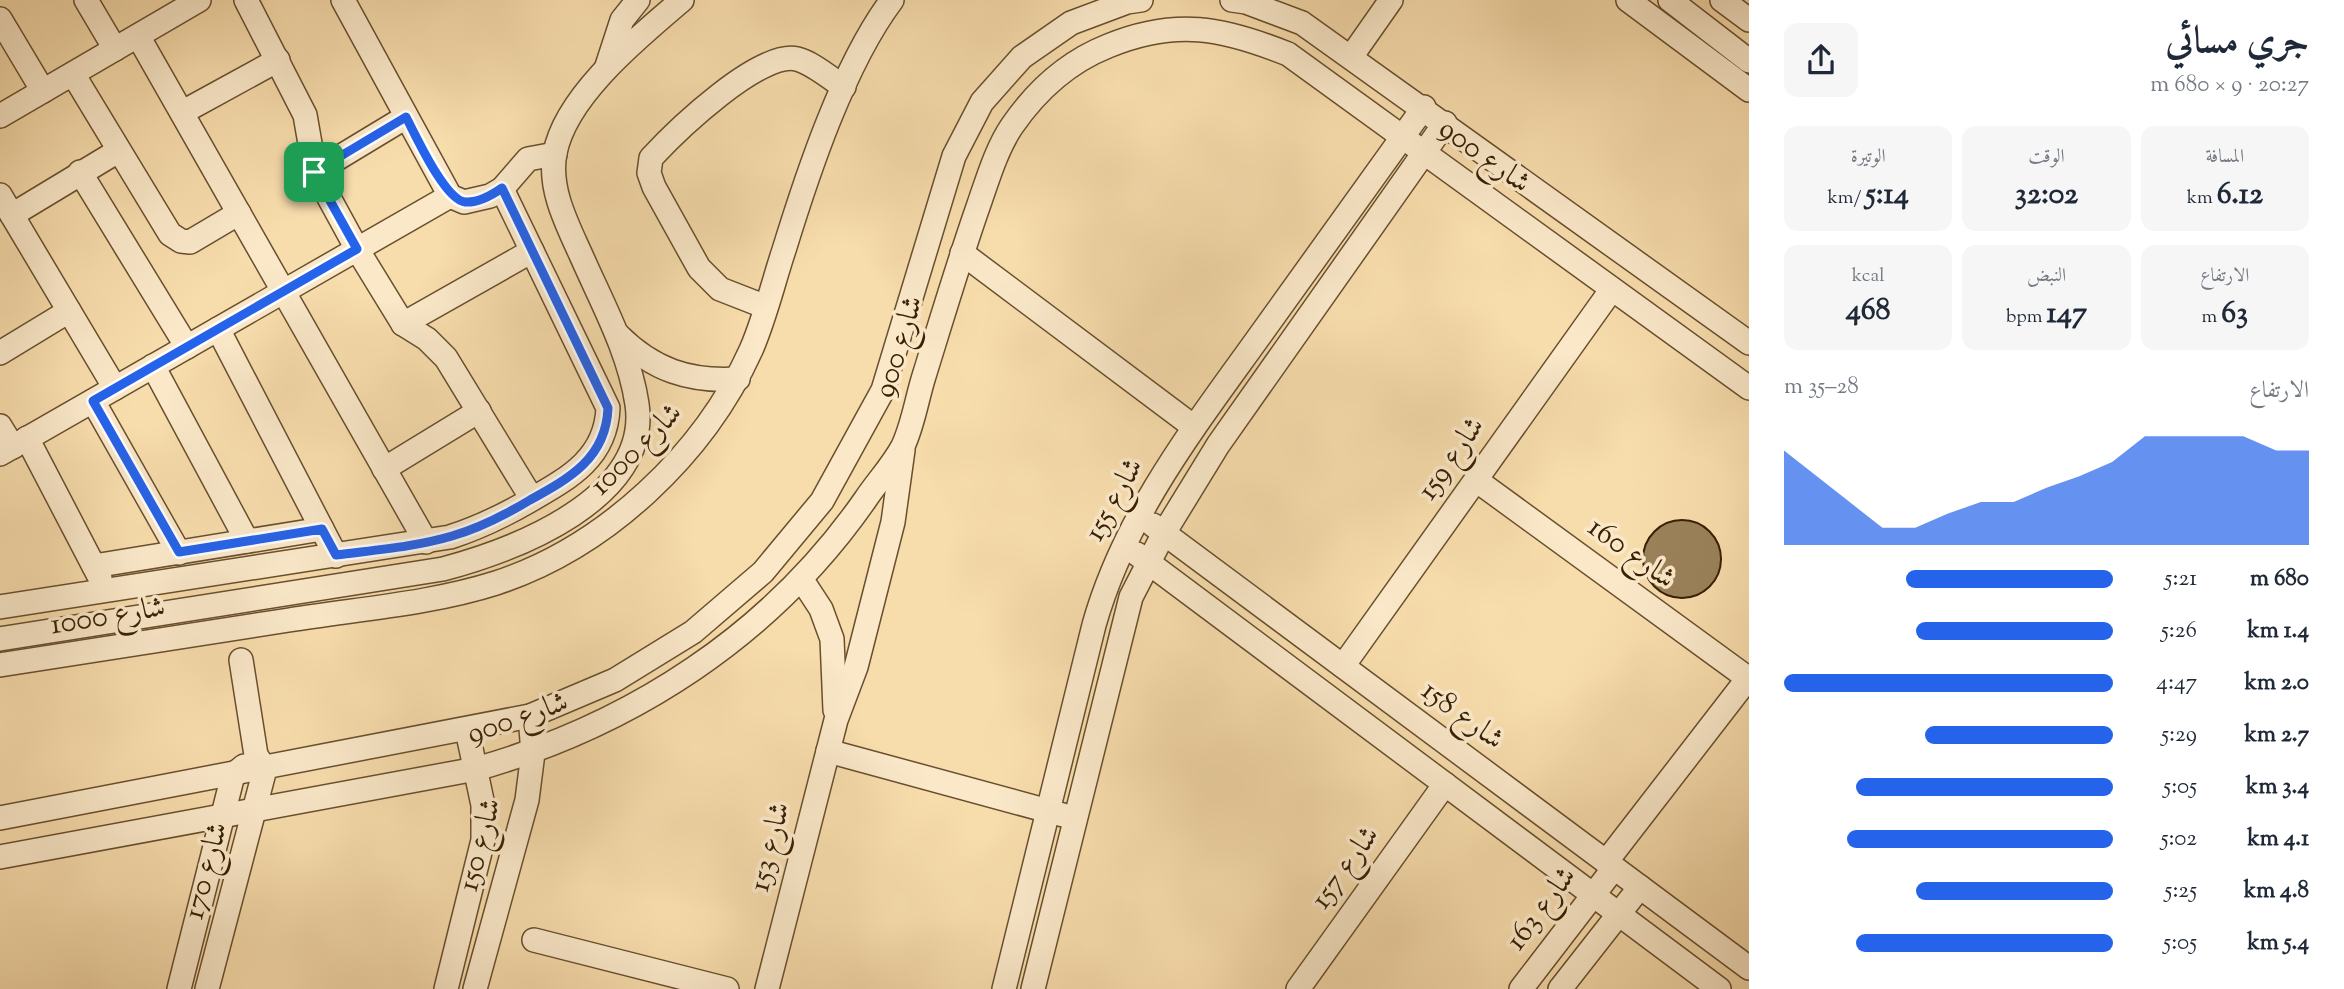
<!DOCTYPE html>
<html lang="ar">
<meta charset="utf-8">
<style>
:root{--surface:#fff;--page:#f6f6f7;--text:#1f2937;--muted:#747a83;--accent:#2563eb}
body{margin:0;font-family:"Sorts Mill Goudy",Amiri,serif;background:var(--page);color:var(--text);direction:rtl;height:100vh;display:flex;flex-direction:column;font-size:26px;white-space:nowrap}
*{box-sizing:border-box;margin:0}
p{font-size:23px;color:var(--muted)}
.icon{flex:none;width:38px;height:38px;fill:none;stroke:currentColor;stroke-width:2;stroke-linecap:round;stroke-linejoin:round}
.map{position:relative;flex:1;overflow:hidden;direction:ltr}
.drawer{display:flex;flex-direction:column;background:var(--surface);width:595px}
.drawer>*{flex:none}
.pin{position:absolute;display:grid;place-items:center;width:60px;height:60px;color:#fff;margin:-30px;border-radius:14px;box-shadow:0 4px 10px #0006}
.round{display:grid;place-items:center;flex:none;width:74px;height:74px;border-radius:14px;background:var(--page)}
.summary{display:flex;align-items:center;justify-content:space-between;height:119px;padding:0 35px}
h1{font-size:38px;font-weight:800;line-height:52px}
.stats{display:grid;grid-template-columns:repeat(3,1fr);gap:10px;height:119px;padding:7px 35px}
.stats div{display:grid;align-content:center;border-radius:14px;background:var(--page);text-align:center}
.stats b{font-size:30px;font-weight:800}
.stats small{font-size:19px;font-weight:400}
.stats p{font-size:19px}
.chart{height:196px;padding:14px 35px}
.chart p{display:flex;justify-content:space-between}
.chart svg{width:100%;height:126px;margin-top:7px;fill:var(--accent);opacity:.7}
ul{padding:0 35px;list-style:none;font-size:23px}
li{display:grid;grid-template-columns:112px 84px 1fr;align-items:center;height:52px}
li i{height:18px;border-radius:9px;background:var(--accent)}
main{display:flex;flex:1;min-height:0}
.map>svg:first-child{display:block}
.building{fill:#9b825b;stroke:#382004;stroke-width:2}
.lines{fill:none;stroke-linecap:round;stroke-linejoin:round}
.minor-casing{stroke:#684f2e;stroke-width:26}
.minor{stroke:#fae8c9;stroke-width:23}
.route-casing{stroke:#fff;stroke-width:14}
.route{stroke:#2563eb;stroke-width:9}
.labels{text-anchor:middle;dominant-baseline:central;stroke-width:7;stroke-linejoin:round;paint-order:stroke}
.street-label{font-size:30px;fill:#382004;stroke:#fae8c9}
</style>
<main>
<section class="drawer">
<div class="summary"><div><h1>جري مسائي</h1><p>20:27 · 9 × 680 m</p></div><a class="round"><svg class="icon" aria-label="share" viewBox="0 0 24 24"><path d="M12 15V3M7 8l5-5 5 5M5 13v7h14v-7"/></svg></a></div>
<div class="stats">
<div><p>المسافة</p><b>6.12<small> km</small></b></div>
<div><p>الوقت</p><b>32:02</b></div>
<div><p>الوتيرة</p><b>5:14<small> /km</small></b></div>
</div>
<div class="stats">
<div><p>الارتفاع</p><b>63<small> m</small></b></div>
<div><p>النبض</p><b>147<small> bpm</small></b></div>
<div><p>kcal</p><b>468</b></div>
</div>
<div class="chart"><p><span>الارتفاع</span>28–35 m</p>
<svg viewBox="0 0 160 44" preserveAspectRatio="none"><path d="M0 44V11L10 20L20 29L30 38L40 38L50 33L60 29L70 29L80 24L90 20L100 15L110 6L120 6L130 6L140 6L150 11L160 11V44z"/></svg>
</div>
<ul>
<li><b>680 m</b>5:21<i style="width:63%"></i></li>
<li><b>1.4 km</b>5:26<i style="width:60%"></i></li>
<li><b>2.0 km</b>4:47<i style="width:100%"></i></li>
<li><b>2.7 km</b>5:29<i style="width:57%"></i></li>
<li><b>3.4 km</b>5:05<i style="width:78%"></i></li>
<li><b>4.1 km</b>5:02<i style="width:81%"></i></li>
<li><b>4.8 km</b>5:25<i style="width:60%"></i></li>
<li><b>5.4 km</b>5:05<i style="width:78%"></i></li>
</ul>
</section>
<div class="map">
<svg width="1749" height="989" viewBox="0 0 1749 989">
<rect width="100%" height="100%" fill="#f7dcac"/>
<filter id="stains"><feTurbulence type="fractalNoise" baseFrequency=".00286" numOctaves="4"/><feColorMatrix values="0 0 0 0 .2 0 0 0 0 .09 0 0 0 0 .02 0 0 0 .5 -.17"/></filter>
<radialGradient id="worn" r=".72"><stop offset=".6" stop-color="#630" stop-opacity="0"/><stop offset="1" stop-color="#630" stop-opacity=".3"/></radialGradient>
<circle class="building" cx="1682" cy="559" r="39"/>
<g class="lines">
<defs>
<g id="minor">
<polyline points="86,0 115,49"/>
<polyline points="246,0 305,115 315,172 357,249 403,324 427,339 446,358 532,499"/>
<polyline points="343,0 450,196 464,202 490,196 502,189 528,159 555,154"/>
<polyline points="1232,0 1246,2 1302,23 1749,343"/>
<polyline points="1628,0 1749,90"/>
<polyline points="1670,0 1749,61"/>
<polyline points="1722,0 1749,20"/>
<polyline points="0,19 43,91"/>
<polyline points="138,36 426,542"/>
<polyline points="1351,57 1391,0"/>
<polyline points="606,69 622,20 638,0"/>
<polyline points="73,74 170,234 181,241 190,242 239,213"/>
<polyline points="183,112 278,60"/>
<polyline points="0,116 199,0"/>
<polyline points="80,172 187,347"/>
<polyline points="315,172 406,117"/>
<polyline points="0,195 115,388"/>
<polyline points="12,215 118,151"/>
<polyline points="962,253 1194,427"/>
<path d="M766,307L720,289L699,268L654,187L649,173L651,158C676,131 760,50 797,59C813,63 831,79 844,87"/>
<polyline points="403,324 532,251"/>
<polyline points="218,329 336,556"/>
<path d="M618,335C653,370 689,382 738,379"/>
<polyline points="0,353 69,311"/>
<polyline points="153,366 247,541"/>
<polyline points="93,401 179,553"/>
<polyline points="0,426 13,447"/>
<polyline points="27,438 100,578"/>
<polyline points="0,454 450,196"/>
<polyline points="384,469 479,411"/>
<polyline points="1476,480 1749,679"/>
<polyline points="1153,525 1749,968"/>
<polyline points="1137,554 1719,989"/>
<polyline points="94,566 322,529"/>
<polyline points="802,580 821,609 832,639 835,710"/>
<path d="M0,607L450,537C478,528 503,516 529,501C569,478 606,458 608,408L502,189"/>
<path d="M0,639L443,569C514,550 651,499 637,404C629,351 602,303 581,255C567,224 548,188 555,153C566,95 639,37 682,0"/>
<path d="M0,665C96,650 192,635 289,620C357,609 430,604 496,583C606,547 704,454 751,350C765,318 773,283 784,250C808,172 844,64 892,0"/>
<polyline points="1343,666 1612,289"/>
<polyline points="828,751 1063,815"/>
<polyline points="0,818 530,716 615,680 693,632 763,572 822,501 883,390 954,156 982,102 1022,57 1071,23 1127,2 1141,0"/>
<path d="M0,857L476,769C632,725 771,635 865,500C877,482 893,465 903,446C913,425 917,398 924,376C942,318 959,261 979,204C988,178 997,148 1012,126C1036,91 1068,62 1108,46C1176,18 1223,28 1288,54L1749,388"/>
<polyline points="1606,862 1749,677"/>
<polyline points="534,940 727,989"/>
<polyline points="179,989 233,775 244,766"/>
<polyline points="207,989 265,769 256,755 241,660"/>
<polyline points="446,989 483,840 483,805 467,730"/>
<polyline points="475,989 527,800 533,753 530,716"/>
<polyline points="767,989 836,720 856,667 893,522 903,450"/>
<path d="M1004,989L1094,625C1124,518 1192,430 1256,341C1312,263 1368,185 1424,107"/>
<polyline points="1033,989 1131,597 1164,533 1218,445 1445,123"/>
<polyline points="1298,989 1445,784"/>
<polyline points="1521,989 1614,868"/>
<polyline points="1560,989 1640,887"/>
</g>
</defs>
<use href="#minor" class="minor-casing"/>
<use href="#minor" class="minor"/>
</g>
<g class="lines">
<defs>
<path id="route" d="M406,117C416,136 445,200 465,202C478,203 492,195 502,188L608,408C606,458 570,478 530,500C505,515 480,528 452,536C415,547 374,550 336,555L322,529L179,552L93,401L357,249L314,172Z"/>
</defs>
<use href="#route" class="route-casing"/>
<use href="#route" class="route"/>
</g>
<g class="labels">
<g class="street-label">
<text transform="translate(1484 157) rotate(36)">شارع 900</text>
<text transform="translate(900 347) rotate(-73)">شارع 900</text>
<text transform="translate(637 450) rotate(-45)">شارع 1000</text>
<text transform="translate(1452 459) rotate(-55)">شارع 159</text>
<text transform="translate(1115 500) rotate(-61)">شارع 155</text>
<text transform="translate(1631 554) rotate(36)">شارع 160</text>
<text transform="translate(108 617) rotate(-9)">شارع 1000</text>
<text transform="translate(1462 716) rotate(37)">شارع 158</text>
<text transform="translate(518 719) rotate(-19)">شارع 900</text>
<text transform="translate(481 845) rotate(-75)">شارع 150</text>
<text transform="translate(771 847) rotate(-76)">شارع 153</text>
<text transform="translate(1346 868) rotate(-54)">شارع 157</text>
<text transform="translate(207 871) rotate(-75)">شارع 170</text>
<text transform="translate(1542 909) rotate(-53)">شارع 163</text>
</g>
</g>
<rect width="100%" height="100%" filter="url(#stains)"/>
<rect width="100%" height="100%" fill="url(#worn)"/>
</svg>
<div class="pin" style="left:314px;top:172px;background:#1e9e55"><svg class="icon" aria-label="arrive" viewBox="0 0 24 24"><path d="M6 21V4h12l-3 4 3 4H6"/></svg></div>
</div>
</main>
